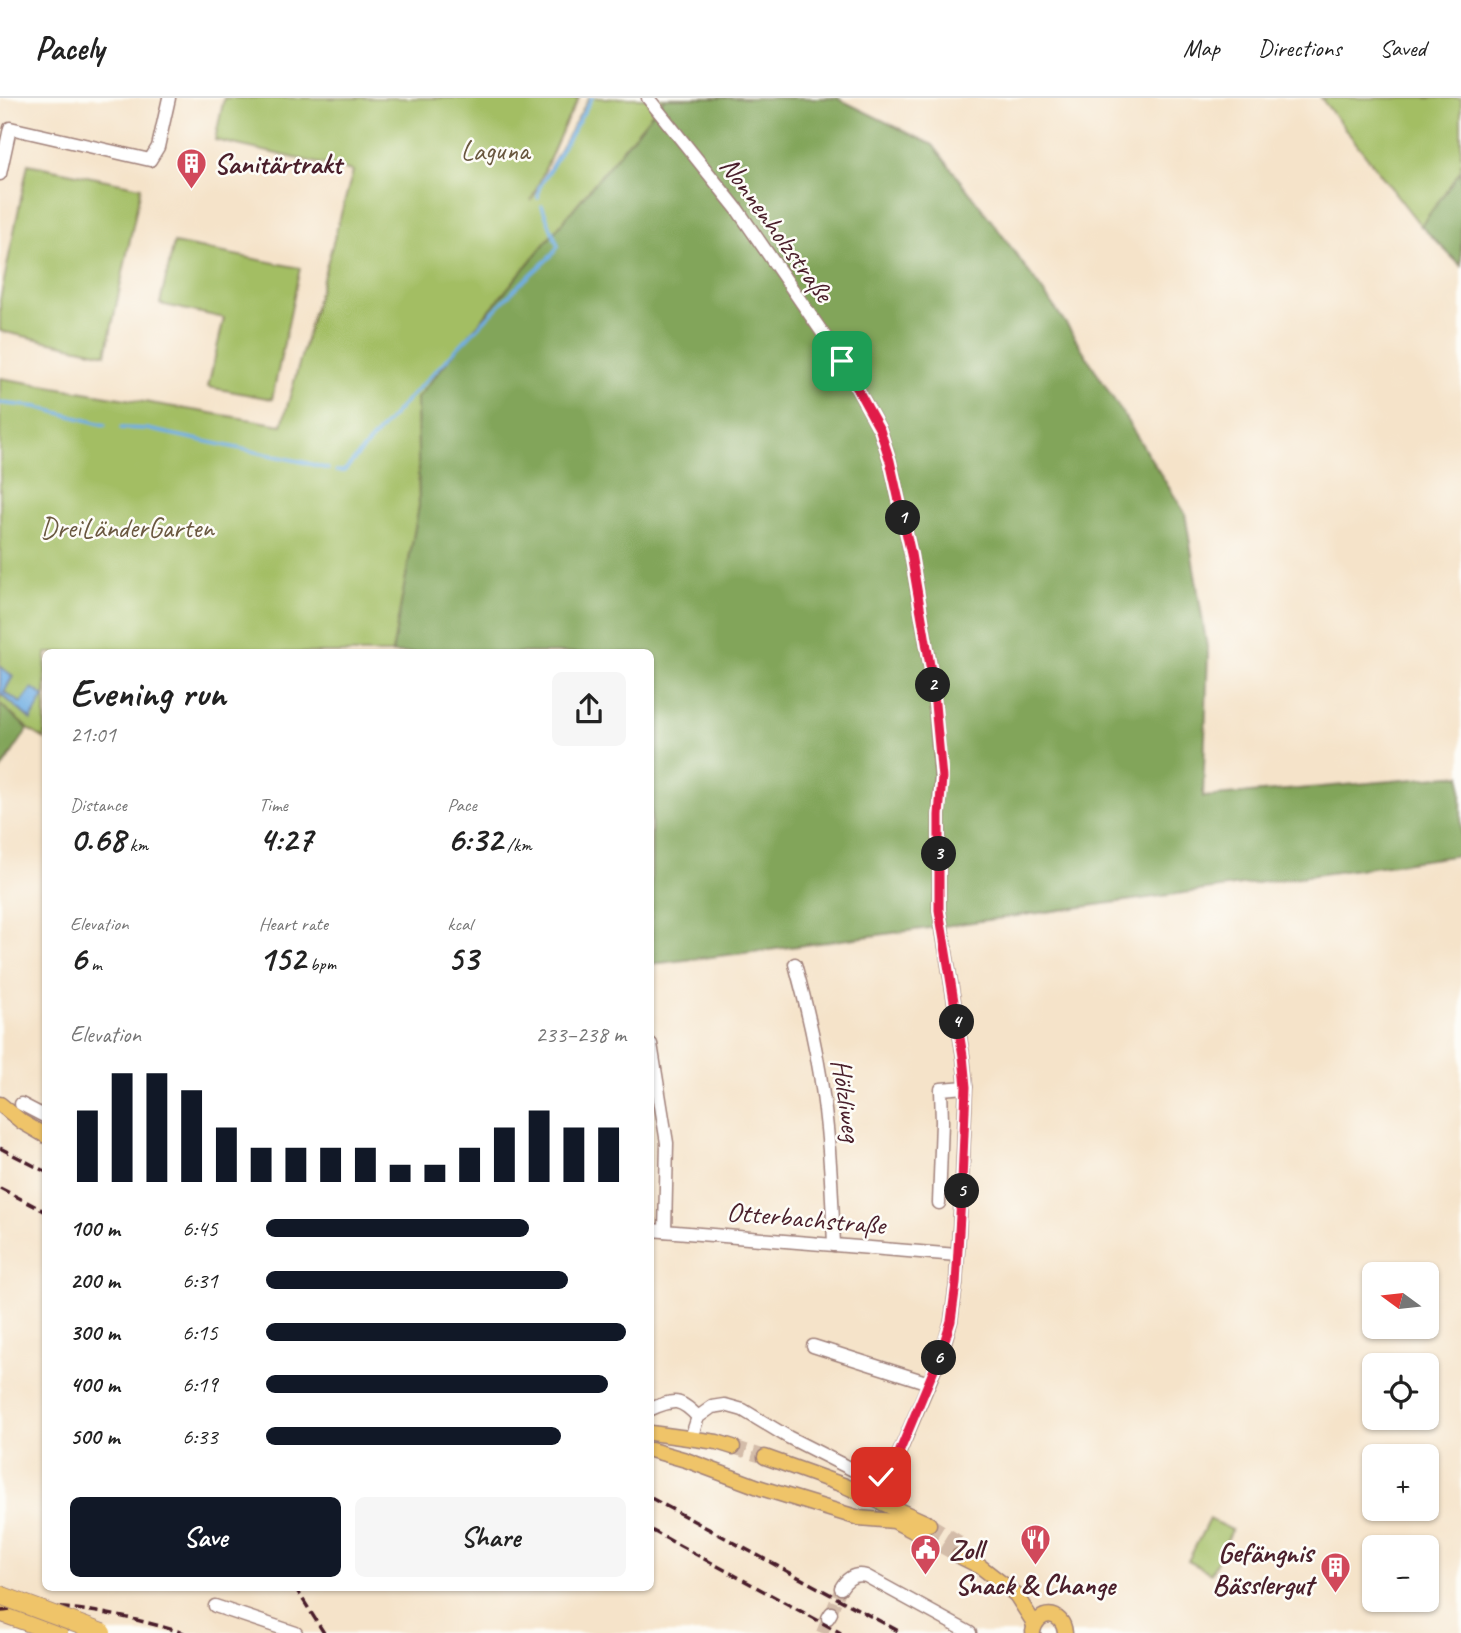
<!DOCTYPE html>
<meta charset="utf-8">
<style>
:root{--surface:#fff;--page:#f6f6f6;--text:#222;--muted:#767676;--line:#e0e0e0;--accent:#111827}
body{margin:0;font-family:Caveat,sans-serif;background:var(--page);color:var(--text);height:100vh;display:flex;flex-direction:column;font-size:26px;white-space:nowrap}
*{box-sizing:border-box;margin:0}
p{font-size:23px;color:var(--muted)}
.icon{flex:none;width:38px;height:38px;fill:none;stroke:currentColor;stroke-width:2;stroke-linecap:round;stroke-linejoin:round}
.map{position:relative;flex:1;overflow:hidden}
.panel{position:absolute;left:42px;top:551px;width:612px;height:942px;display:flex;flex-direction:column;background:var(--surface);border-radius:10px;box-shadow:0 2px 5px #0004}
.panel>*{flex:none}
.needle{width:46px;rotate:285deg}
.buttons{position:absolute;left:1362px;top:1164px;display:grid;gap:14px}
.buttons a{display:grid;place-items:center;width:77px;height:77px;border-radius:10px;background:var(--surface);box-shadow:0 2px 5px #0004;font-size:35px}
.pin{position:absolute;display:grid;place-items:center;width:60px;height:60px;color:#fff;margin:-30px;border-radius:14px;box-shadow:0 4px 10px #0006}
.km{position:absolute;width:35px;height:35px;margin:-18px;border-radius:50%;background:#222;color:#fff;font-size:19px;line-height:35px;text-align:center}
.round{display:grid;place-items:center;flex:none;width:74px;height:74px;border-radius:10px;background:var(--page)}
.overview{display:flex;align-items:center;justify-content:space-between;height:119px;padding:0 28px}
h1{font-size:38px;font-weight:700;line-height:52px}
.stats{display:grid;grid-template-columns:repeat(3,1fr);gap:10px;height:119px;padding:7px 28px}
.stats div{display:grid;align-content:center}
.stats b{font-size:35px;font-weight:700}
.stats small{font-size:19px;font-weight:400}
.stats p{font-size:19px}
.chart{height:196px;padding:14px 28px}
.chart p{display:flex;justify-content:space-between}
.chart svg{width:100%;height:126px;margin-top:7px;stroke:var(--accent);stroke-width:6}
.cta{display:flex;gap:14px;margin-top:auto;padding:14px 28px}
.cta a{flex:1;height:80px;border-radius:10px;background:var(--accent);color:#fff;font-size:28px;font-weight:700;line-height:80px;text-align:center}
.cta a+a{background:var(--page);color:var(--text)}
ul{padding:0 28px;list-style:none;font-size:23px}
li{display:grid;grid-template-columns:112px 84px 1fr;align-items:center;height:52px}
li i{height:18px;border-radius:9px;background:var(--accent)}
header{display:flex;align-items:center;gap:42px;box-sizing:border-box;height:98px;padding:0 35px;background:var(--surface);border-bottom:2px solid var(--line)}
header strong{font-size:33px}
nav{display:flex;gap:38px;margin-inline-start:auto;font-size:24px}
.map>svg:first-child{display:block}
.green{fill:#a3be64;stroke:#766e48;stroke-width:2}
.forest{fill:#82a55a;stroke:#666242;stroke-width:2}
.water{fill:#71afe3;stroke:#5e6787;stroke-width:2}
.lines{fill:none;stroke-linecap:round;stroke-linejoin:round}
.stream{stroke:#71afe3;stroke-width:3.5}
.minor-tunnel{stroke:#d3bca9;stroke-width:12;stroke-dasharray:12 6;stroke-linecap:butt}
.major-tunnel{stroke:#d3bca9;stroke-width:14;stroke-dasharray:14 7;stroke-linecap:butt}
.minor-casing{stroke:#a0817a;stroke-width:15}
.major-casing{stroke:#a0817a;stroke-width:17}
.highway-casing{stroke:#a0817a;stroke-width:20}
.minor{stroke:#fff;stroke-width:12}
.major{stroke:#efc469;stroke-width:14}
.highway{stroke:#efc469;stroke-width:18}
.rail{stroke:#4a1f2b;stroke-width:3.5;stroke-dasharray:10 5;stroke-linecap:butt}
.highway-bridge-casing{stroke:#a0817a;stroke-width:20;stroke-linecap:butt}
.highway-bridge{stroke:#efc469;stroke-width:18}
.route-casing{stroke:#fff;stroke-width:14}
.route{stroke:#e11d48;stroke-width:9}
.labels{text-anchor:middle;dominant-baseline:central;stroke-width:5;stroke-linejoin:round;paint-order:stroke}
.park-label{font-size:28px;fill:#69573f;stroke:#fdfcf7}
.poi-label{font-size:28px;font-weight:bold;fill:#4a1f2b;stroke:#fdfcf7;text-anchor:start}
.street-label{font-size:28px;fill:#4a1f2b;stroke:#fdfcf7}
</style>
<header>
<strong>Pacely</strong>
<nav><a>Map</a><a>Directions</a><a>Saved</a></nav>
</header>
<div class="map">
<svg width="1461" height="1535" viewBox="0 0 1461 1535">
<rect width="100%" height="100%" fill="#fdfcf7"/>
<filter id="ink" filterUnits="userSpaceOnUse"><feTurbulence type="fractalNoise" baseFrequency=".0143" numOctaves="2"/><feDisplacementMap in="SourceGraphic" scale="14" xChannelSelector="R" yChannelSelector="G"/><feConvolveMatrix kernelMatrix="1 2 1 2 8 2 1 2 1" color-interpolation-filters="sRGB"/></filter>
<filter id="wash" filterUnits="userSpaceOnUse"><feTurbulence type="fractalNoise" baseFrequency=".00686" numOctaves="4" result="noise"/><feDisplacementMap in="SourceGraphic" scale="28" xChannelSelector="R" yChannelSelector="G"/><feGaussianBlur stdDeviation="1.57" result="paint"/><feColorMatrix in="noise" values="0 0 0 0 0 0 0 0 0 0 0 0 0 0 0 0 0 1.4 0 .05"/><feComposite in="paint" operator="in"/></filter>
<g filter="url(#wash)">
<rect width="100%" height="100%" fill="#f5e3c9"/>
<g class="green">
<polygon points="224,0 579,0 565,26 531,103 589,0 665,0 417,300 419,408 392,555 46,555 45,641 28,631 0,606 0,595 31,621 21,606 3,593 13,578 0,569 0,280 282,327 353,73 215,42"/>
<polygon points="1321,0 1461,0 1461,72 1421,128"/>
<polygon points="28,66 141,89 106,256 0,233 0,202"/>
<polygon points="174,145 300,170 272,301 208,289 224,220 160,206"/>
<polygon points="1209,1421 1232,1432 1211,1475 1188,1463"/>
</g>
<g class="forest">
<polygon points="665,0 837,0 933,47 1000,134 1067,227 1185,415 1208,555 1203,699 1461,677 1461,757 761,853 651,866 651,555 392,555 419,408 417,300"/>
<polygon points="1461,72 1461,168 1421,128"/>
<polygon points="0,606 28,631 0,673"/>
</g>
<polygon class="water" points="0,569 13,578 4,594 21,605 32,590 44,598 31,622 0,595"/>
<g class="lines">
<g class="stream">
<polyline points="538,100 539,90 592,0"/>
<polyline points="0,305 37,309 105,327"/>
<polyline points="121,330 147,331 303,364 328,371"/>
<polyline points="336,373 344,373 408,301 516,190 552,157 558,148 542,108"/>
</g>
</g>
</g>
<g filter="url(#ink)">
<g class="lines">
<g class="minor-tunnel">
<polyline points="831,1515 841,1490"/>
<polyline points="822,1535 828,1520"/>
</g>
<g class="major-tunnel">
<polyline points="733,1349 765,1359"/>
<polyline points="929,1426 965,1448"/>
<polyline points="923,1438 959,1458"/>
</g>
<defs>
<g id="minor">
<polyline points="648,0 737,111 842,263 880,332 890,363 911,456 933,585 941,680 939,717 939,812 963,958 966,989 962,1083 956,1186 951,1223 941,1257 900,1353 889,1373 885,1376 876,1380 863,1377 788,1339 743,1312 725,1307 712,1309 698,1319 691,1340"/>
<polyline points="0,76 10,30 150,62 158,49 169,0"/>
<path d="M795,866C807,909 817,952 823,997C830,1046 832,1097 834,1147"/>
<polyline points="651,946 667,1045 665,1133"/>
<polyline points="21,1006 46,1019"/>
<polyline points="939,1105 942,1024 941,991 966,989"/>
<polyline points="651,1132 957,1157"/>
<polyline points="813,1248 929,1285"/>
<path d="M651,1311C674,1301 680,1300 698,1319"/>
<path d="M841,1490C847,1480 855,1475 866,1478L970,1535"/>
<polyline points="215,1508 296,1535"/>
<polyline points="828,1520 831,1515"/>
</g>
<g id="major">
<polyline points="0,1006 22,1024 46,1038"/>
<polyline points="651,1335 717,1344 733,1349"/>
<polyline points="651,1352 686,1362 761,1390 859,1420 894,1423 923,1438"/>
<polyline points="765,1359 843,1387 929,1426"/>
<polyline points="959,1458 981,1469 1008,1490 1016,1497 1032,1522 1034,1528"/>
<path d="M1033,1534C1037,1511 1063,1512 1065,1535"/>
</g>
<polyline id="highway" points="0,1514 58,1535"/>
</defs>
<use href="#minor" class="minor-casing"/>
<use href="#major" class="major-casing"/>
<use href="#highway" class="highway-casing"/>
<use href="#minor" class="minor"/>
<use href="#major" class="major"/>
<use href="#highway" class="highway"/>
<g class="rail">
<polyline points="0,1050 46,1074"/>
<polyline points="0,1090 46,1114"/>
<polyline points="651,1400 902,1535"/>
<polyline points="651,1432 841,1535"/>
<polyline points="295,1489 324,1535"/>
<path d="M0,1513C13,1512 26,1509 38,1509C89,1509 137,1521 184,1535"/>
</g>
<defs>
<polyline id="highway-bridge" points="0,1497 102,1535"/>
</defs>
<use href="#highway-bridge" class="highway-bridge-casing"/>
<use href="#highway-bridge" class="highway-bridge"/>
</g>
</g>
<g class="lines" filter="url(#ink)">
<defs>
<polyline id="route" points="842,263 880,332 890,363 911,456 933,585 942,680 939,717 939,812 963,958 966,989 962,1083 956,1186 951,1223 940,1257 896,1362 889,1373 881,1379"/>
</defs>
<use href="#route" class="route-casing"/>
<use href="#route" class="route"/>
</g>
<defs>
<symbol id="building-pin" viewBox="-11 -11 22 30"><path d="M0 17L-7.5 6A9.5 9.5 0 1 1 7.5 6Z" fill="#d1495b" stroke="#fdfcf7"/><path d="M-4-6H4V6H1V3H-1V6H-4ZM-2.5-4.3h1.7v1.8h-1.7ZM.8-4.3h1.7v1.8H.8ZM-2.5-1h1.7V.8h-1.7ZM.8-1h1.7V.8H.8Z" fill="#fff"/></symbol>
<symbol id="restaurant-pin" viewBox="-11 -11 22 30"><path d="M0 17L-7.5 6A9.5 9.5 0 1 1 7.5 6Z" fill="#d1495b" stroke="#fdfcf7"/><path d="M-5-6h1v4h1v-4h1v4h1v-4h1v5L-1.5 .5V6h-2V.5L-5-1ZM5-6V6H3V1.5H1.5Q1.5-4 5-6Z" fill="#fff"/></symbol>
<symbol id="civic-pin" viewBox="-11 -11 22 30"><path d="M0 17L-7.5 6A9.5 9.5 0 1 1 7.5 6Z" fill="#d1495b" stroke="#fdfcf7"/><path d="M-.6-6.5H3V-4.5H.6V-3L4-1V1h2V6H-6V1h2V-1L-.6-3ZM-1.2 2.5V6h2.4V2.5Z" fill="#fff"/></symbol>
</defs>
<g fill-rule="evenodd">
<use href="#building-pin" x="174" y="48" width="35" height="47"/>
<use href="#restaurant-pin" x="1018" y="1424" width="35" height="47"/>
<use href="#civic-pin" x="908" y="1434" width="35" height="47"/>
<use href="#building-pin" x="1318" y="1452" width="35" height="47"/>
</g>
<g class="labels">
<g class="park-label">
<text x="495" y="52">Laguna</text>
<text x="127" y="429">DreiLänderGarten</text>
</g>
<g class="poi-label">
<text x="214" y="65">Sanitärtrakt</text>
<text x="949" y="1451">Zoll</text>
<text x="1313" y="1454" text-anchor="end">Gefängnis<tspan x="1313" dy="32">Bässlergut</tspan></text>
<text x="1035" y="1486" text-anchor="middle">Snack &amp; Change</text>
</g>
<g class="street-label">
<text transform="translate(777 131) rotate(54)">Nonnenholzstraße</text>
<text transform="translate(847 1002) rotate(82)">Hölzliweg</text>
<text transform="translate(806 1120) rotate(5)">Otterbachstraße</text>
</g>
</g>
</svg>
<div class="buttons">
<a><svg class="needle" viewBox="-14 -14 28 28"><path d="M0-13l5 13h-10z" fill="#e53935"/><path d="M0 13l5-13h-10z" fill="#767676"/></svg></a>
<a><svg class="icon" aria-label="locate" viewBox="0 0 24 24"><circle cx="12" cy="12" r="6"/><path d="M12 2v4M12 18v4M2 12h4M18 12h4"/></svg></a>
<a>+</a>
<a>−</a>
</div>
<div class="pin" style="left:842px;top:263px;background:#1e9e55"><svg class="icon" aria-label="arrive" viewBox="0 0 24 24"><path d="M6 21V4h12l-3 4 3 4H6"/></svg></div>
<div class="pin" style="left:881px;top:1379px;background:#d93025"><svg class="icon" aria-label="check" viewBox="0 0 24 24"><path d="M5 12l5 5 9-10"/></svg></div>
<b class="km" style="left:903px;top:420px">1</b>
<b class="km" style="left:933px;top:587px">2</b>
<b class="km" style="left:939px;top:756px">3</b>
<b class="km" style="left:957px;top:924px">4</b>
<b class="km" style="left:962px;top:1093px">5</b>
<b class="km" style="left:939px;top:1260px">6</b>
<section class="panel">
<div class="overview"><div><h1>Evening run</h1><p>21:01</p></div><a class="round"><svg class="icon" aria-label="share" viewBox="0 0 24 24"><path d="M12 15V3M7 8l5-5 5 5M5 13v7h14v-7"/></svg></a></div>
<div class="stats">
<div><p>Distance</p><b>0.68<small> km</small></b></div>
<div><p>Time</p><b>4:27</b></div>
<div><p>Pace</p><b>6:32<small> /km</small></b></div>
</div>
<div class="stats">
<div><p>Elevation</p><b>6<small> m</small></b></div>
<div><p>Heart rate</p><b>152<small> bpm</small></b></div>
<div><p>kcal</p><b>53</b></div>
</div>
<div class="chart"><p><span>Elevation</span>233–238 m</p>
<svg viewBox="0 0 160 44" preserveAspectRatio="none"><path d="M5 44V19M15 44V6M25 44V6M35 44V12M45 44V25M55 44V32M65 44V32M75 44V32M85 44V32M95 44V38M105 44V38M115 44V32M125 44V25M135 44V19M145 44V25M155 44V25"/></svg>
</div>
<ul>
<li><b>100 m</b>6:45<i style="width:73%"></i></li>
<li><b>200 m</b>6:31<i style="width:84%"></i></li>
<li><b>300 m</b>6:15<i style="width:100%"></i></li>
<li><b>400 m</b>6:19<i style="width:95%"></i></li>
<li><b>500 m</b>6:33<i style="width:82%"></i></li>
</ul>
<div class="cta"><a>Save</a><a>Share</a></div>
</section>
</div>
